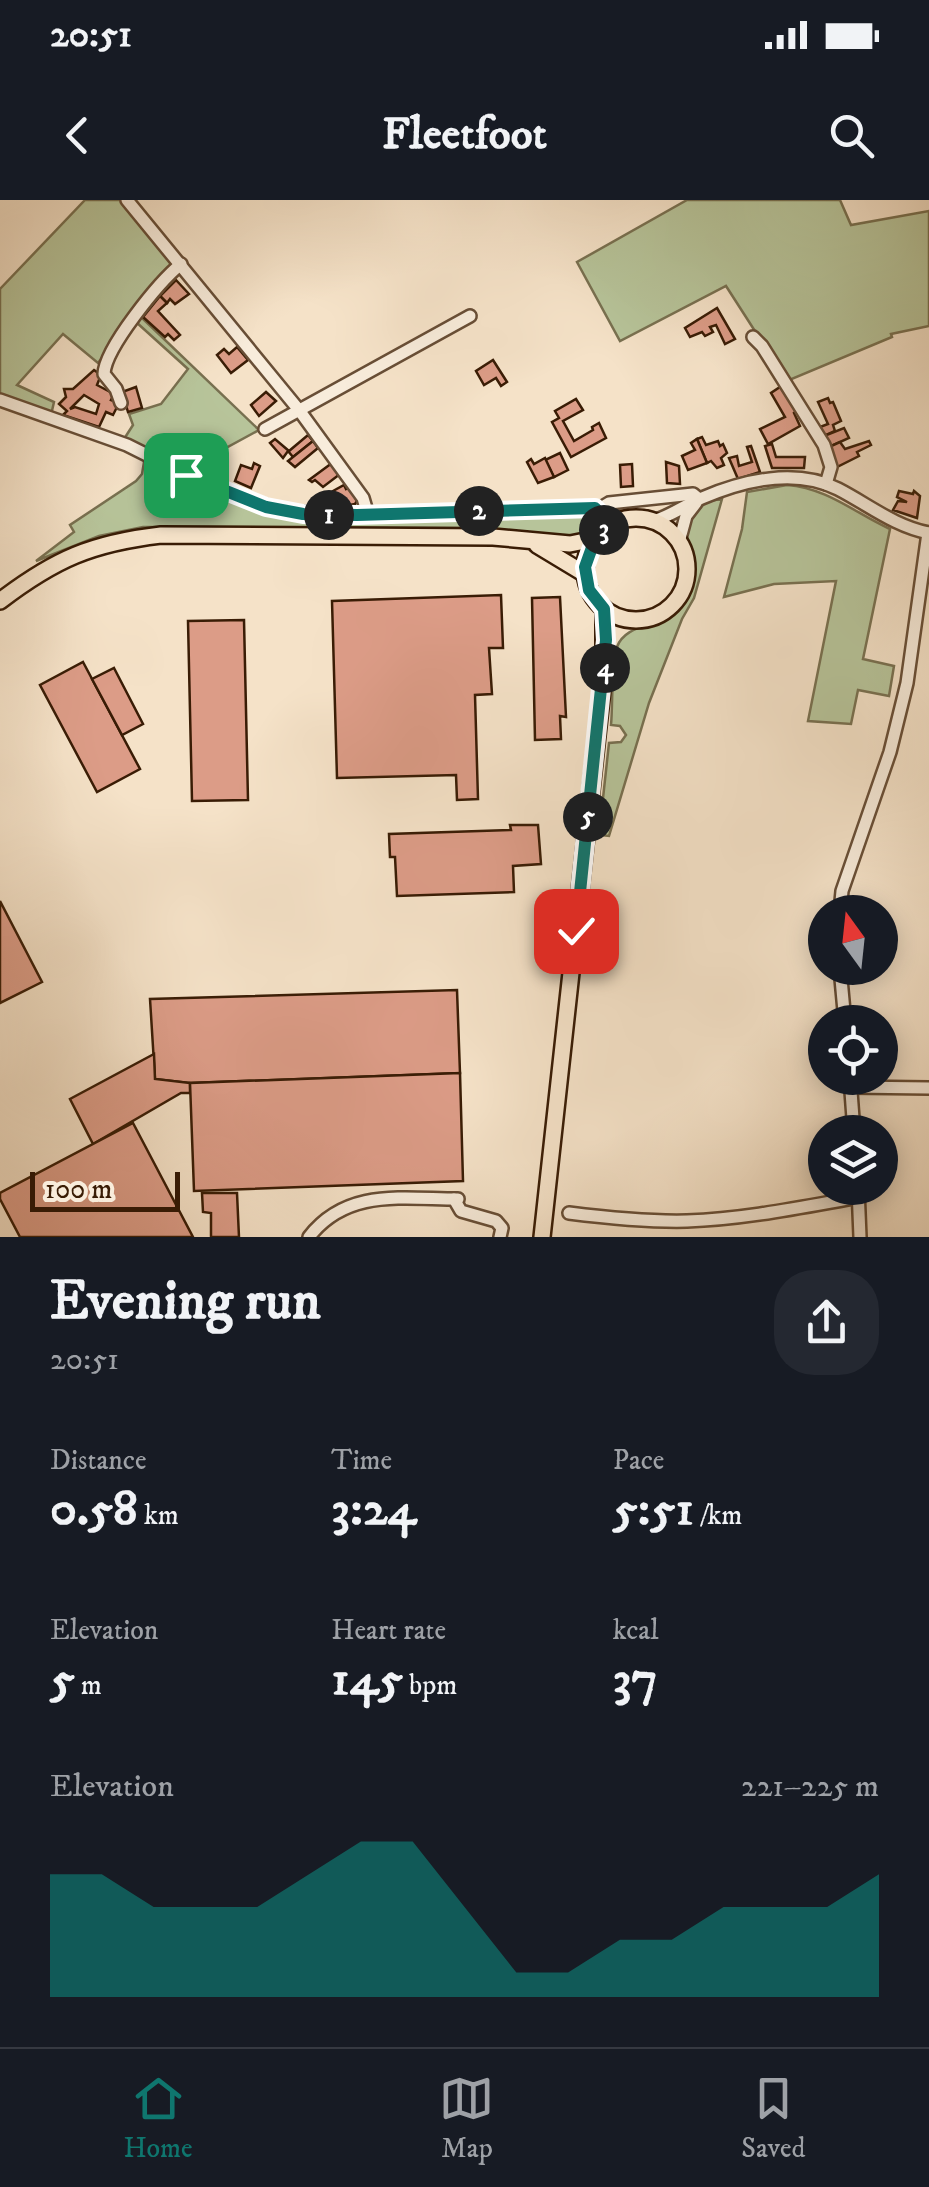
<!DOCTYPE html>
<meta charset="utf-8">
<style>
:root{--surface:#171b24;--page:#242831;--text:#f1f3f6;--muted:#9ea1a6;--line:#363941;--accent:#0f766e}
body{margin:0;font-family:"IM FELL DW Pica",serif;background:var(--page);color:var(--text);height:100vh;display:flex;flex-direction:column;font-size:38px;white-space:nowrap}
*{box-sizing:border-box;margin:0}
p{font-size:32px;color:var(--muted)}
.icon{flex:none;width:55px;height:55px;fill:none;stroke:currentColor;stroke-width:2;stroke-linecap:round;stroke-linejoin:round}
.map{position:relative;height:1037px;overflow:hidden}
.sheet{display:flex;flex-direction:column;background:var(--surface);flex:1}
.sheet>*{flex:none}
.needle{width:65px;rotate:345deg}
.controls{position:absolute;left:808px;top:695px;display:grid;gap:20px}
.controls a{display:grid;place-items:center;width:90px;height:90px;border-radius:50%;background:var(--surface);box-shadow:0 5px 25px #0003;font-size:50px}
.scale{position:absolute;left:30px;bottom:25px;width:150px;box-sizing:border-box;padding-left:10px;border:5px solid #391c05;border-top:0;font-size:28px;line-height:35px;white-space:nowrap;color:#391c05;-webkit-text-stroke:8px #f8ecdb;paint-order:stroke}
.pin{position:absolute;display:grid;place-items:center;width:85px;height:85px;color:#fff;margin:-42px;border-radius:20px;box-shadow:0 5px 15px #0006}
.km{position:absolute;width:50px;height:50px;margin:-25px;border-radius:50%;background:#222;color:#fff;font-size:28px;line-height:50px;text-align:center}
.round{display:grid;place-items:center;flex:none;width:105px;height:105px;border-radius:40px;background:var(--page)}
.headline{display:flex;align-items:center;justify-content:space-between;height:170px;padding:0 50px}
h1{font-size:55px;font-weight:800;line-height:75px}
.stats{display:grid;grid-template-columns:repeat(3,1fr);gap:15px;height:170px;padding:10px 50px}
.stats div{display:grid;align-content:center}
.stats b{font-size:50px;font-weight:800}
.stats small{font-size:28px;font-weight:400}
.stats p{font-size:28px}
.chart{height:280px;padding:20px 50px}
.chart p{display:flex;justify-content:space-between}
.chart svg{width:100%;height:180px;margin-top:10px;fill:var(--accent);opacity:.7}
.status{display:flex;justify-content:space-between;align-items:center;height:70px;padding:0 50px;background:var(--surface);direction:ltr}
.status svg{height:28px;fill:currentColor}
header{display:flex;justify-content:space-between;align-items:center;height:130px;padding:0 50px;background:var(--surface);font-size:45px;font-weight:800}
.tabs{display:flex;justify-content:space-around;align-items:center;height:140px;border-top:2px solid var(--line);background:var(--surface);font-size:28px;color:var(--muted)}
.tabs a{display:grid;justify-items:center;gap:5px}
.tabs .selected{color:var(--accent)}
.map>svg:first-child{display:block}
.green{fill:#b7c49a;stroke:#787050;stroke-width:2.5}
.building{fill:#dc9c87;stroke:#391c05;stroke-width:2.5;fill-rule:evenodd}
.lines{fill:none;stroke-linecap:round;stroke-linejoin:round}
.minor-casing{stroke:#684e36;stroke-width:16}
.major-casing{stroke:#391c05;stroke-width:20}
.minor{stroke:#f8ecdb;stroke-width:11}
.major{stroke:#f5e2c8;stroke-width:15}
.route-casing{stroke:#fff;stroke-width:20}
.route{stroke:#0f766e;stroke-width:12}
</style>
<div class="status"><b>20:51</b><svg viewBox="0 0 49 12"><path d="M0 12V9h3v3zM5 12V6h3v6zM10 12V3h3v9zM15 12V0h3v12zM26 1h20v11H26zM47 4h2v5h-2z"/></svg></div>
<header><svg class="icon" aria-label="back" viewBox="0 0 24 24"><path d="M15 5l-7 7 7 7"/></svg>Fleetfoot<svg class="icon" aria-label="search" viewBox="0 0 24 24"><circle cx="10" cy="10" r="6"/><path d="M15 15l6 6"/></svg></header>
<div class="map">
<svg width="929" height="1037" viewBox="0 0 929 1037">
<rect width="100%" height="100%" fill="#f5e2c8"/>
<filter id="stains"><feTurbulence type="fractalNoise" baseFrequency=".002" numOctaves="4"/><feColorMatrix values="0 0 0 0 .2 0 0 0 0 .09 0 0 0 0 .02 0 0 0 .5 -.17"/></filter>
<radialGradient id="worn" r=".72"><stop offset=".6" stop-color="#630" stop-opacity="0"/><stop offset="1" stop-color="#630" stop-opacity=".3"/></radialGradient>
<g class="green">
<polygon points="85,0 122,0 175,63 98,163 63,134 17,185 54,202 51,215 0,197 0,89"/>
<polygon points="687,0 840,0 851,25 929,11 929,126 891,134 892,137 787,181 726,86 620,141 577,62"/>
<polygon points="140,116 259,230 189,268 124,239 133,225 129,214 161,204 188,169 136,122"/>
<polygon points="145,256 165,266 165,278 170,288 200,287 272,313 301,318 592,312 598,318 598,324 577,338 483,328 143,327 99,336 36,361 74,332 70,325 136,281 142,274"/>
<path d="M787,285C827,288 855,313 890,329L863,459L894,466L889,496L858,490L851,524L808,521L836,381L774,384L724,397L742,329L747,292Z"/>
<path d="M722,299L694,398L682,419L649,503L609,636L599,635L609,543L621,542L626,535L620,526L611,525C613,504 611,464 617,447C627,419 674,429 689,393C702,359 658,306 722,299Z"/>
</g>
<g class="building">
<polygon points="176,80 189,94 175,104 170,99 167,103 160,96"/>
<polygon points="160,96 167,103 158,111 180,135 174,140 168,134 165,137 143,117"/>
<polygon points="717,108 735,139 725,144 716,125 710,127 713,132 705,136 702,132 690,137 685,128"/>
<polygon points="237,147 248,160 231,173 217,155 224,149 229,154"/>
<polygon points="493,160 507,182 501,186 496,178 484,185 476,171"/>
<path d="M94,170L101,175L97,185L114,194L111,200L119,203L113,215L106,212L99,227L63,215L67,211L59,204L66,197L64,189H73ZM84,195L99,204L96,214L75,207L70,209Z"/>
<polygon points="136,187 142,208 128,212 122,192"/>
<polygon points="780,187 798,210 794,213 800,226 768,244 760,229 785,217 771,193"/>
<polygon points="266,192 276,201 259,216 251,205"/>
<polygon points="828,198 830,203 833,202 841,221 833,225 835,231 824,236 820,227 828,224 818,202"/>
<polygon points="576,199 583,210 563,221 574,241 593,230 592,227 599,223 606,238 571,257 552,222 559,218 555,211"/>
<polygon points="844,228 849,238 829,247 824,236"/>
<polygon points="308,235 313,241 293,257 288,251 283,258 270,243 275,239 289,251"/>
<polygon points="702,237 706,245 718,241 720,246 723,244 727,253 721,258 724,265 717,268 711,261 707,263 697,239"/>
<polygon points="697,239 707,263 688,270 682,256 695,250 691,243"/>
<polygon points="313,241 318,248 295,267 288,261"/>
<polygon points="869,241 871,245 857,252 859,256 837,267 829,247 840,242 845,249"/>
<polygon points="772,244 776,257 805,257 804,268 772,268 765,246"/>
<polygon points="751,246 760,272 738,279 729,258 737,256 739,266 752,262 747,247"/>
<polygon points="560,253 568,270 554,277 545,260"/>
<polygon points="545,258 554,277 538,283 527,262 531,259 534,264"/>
<polygon points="666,262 679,266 680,284 667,283"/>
<polygon points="254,263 260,266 251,288 235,281 241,265 252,269"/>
<polygon points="332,263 340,274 323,287 315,280 312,282 309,280"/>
<polygon points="632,264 633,286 621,287 620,265"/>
<polygon points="344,285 346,289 350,287 357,301 355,304 339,307 333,291"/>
<polygon points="899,291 913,294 914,291 920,296 917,318 893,310 898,301 907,302 897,297"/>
<polygon points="501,395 503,448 489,448 492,494 475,495 478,599 457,600 456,575 337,578 332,401"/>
<polygon points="560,397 566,517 560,516 561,539 535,540 532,398"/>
<polygon points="244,420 248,600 192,601 188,421"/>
<polygon points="83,462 140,569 97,592 40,485"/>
<polygon points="114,468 143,524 122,535 92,479"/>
<polygon points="510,625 538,625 541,664 513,666 514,692 397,696 395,657 390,657 389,634 511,630"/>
<polygon points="0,701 42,782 0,803"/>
<polygon points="457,790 460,873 190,883 155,879 150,799"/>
<polygon points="154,854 155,879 190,883 190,893 181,893 93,944 70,899"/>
<polygon points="460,873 463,981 194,991 190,883"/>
<polygon points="133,923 193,1037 20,1037 0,999 0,993"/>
<polygon points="202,993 237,993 239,1037 211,1037 211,1013 203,1012"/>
</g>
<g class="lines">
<defs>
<g id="minor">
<polyline points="127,0 299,210 363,298 368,315"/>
<polyline points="753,137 762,146 824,245 831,267 826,284"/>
<polyline points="0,200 127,245 199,281 281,311 357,315 599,309 609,303 693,294 699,299"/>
<path d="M121,203L116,189L104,174C105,148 159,82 181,64"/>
<polyline points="265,229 470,116"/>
<polyline points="599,309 611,325"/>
<path d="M653,321C671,316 685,305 702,298C744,280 796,268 838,289C869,305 894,326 929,333"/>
<polyline points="679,342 686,316 696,303"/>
<polyline points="840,712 842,691 890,552 907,483 928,333"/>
<polyline points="840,768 845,822"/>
<polyline points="850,878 854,932"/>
<polyline points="851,887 929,888"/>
<polyline points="858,988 860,1037"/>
<polyline points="454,999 461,1011 496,1021 502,1028 500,1037"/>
<path d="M569,1013C609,1018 648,1022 687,1021C745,1019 802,1007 859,997"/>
<path d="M309,1037C347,988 403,999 458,999"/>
</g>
<g id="major">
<circle cx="636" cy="369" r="51"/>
<polyline points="537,345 585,374"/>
<path d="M0,401C55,359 92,343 161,335L493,337L570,344L595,339"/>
<polyline points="542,1037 604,472 604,409"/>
</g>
</defs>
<use href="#minor" class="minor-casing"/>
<use href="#major" class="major-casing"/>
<use href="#minor" class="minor"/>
<use href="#major" class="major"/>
</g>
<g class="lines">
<defs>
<polyline id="route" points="186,275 266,307 303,314 357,315 595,308 611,325 595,339 585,367 589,390 604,409 606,440 576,731"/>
</defs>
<use href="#route" class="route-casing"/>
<use href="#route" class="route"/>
</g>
<rect width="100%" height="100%" filter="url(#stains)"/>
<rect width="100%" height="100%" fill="url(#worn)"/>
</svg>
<div class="controls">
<a><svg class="needle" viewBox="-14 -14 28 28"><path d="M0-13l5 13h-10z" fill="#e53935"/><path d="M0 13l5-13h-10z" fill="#9ea1a6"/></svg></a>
<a><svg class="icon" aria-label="locate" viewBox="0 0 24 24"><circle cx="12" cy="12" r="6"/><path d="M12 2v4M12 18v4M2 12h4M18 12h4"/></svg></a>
<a><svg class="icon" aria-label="layers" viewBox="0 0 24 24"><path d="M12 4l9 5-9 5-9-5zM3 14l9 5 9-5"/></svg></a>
</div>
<div class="scale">100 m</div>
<div class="pin" style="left:186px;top:275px;background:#1e9e55"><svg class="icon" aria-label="arrive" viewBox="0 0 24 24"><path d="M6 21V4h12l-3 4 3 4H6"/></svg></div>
<div class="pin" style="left:576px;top:731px;background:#d93025"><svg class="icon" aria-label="check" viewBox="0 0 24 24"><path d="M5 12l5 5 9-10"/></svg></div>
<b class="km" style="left:329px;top:315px">1</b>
<b class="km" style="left:479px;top:311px">2</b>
<b class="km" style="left:604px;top:330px">3</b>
<b class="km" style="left:605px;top:468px">4</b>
<b class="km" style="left:588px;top:617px">5</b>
</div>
<section class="sheet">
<div class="headline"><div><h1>Evening run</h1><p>20:51</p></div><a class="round"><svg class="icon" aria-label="share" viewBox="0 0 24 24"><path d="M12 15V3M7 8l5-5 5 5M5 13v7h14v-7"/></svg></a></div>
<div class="stats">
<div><p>Distance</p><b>0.58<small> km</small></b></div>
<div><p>Time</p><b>3:24</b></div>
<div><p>Pace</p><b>5:51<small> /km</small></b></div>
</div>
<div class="stats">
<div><p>Elevation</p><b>5<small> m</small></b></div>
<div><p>Heart rate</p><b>145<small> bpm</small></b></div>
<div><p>kcal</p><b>37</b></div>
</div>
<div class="chart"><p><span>Elevation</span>221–225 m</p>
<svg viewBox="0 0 160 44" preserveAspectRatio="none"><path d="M0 44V14L10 14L20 22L30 22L40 22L50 14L60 6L70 6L80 22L90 38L100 38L110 30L120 30L130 22L140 22L150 22L160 14V44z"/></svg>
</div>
</section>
<nav class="tabs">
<a class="selected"><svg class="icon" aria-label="home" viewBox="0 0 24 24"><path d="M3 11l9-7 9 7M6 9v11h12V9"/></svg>Home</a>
<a><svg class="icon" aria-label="map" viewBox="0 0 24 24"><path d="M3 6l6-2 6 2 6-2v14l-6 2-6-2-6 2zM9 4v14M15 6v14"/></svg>Map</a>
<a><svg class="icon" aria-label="saved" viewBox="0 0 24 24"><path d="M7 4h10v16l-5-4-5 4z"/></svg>Saved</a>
</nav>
